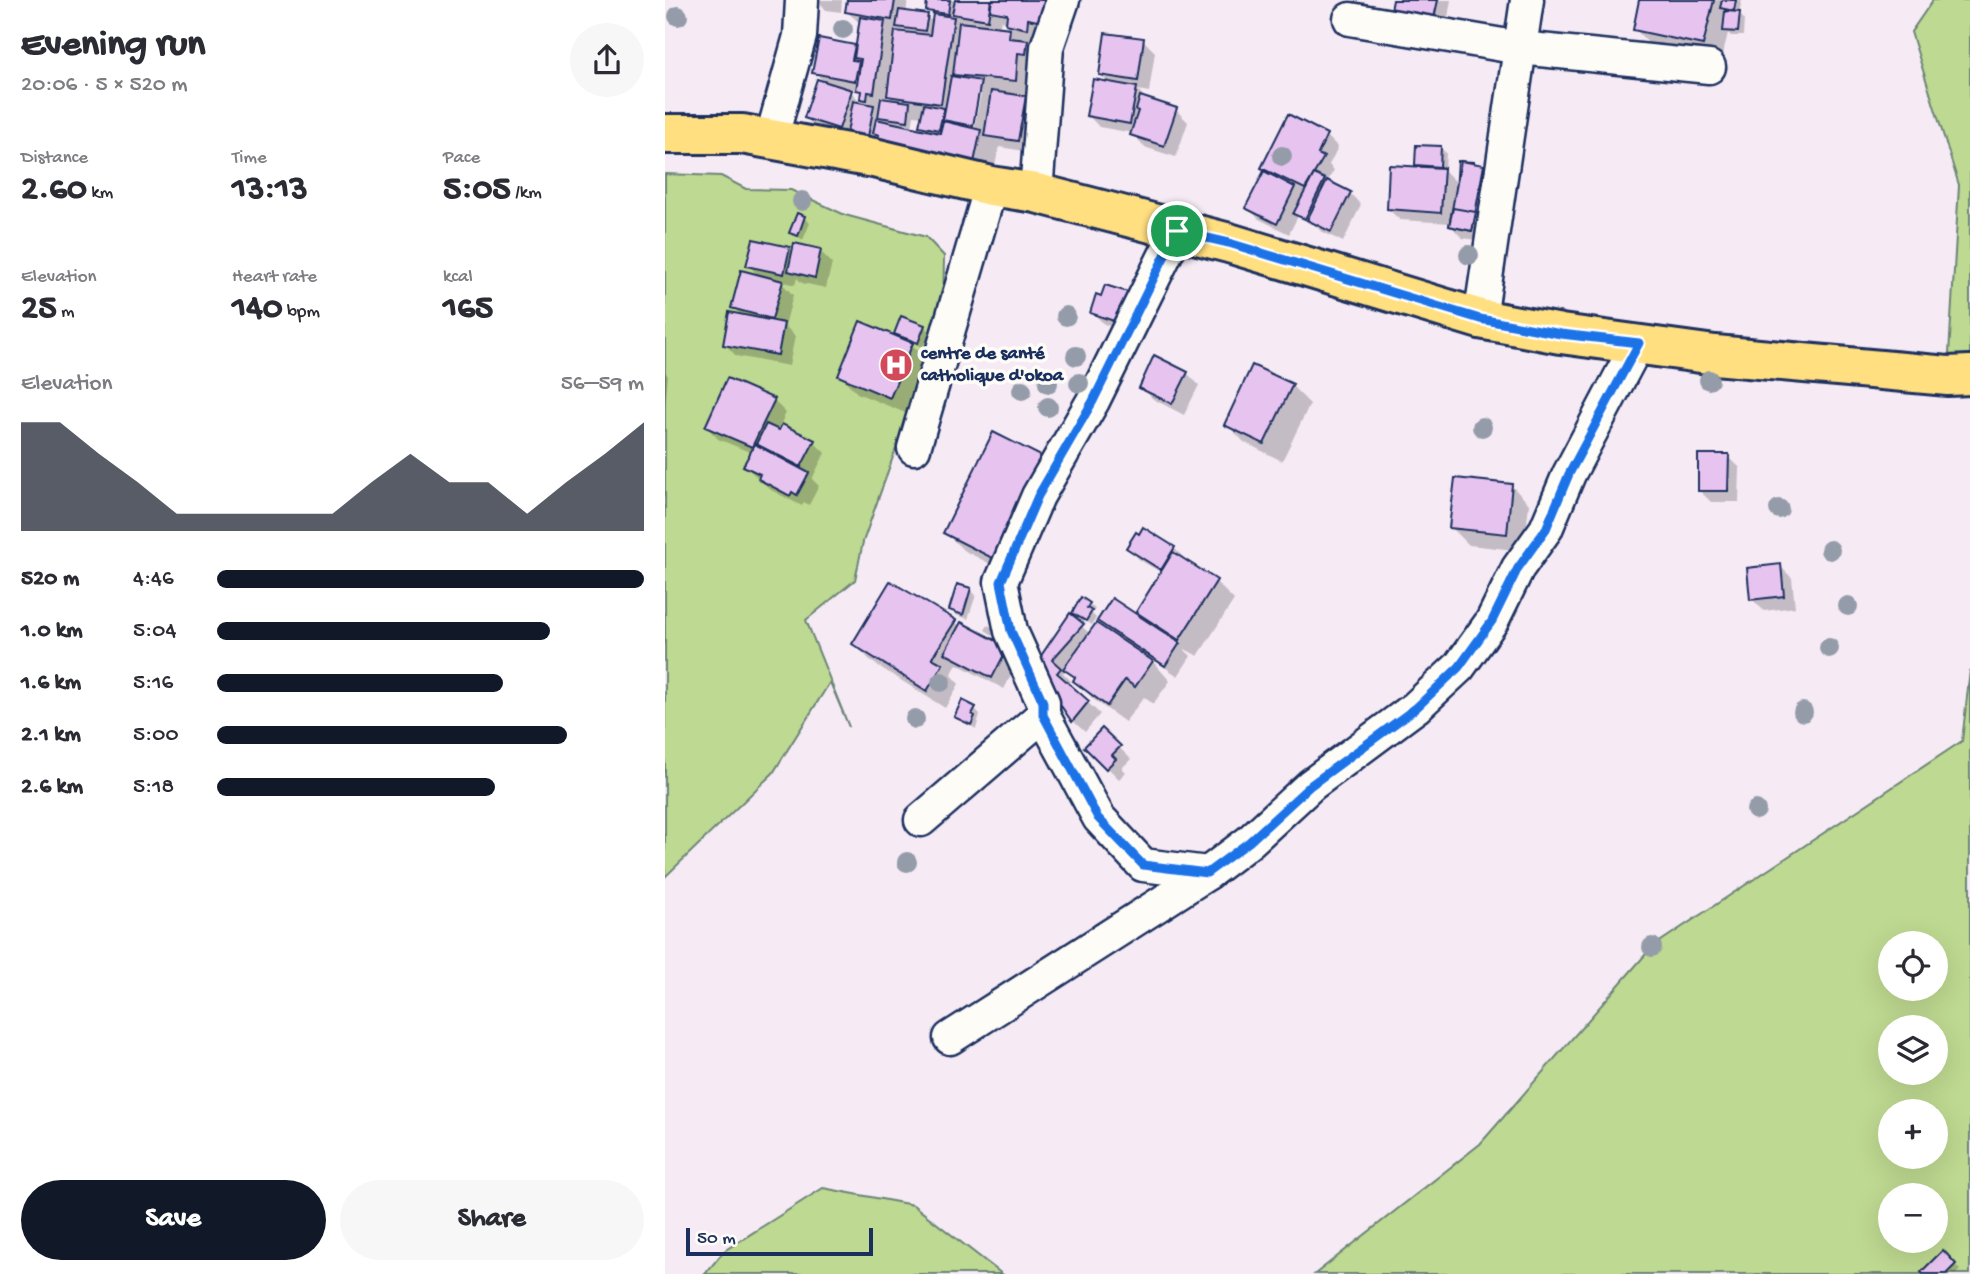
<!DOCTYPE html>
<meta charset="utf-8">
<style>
:root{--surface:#fff;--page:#f7f7f7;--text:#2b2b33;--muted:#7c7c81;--accent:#111827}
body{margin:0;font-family:"Gochi Hand",sans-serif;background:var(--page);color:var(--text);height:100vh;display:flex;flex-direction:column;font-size:26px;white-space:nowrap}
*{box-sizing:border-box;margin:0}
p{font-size:23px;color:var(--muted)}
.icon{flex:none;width:38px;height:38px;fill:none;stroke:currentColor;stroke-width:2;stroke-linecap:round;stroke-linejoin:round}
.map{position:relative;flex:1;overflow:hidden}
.side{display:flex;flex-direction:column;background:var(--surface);width:665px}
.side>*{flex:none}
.tools{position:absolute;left:1213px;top:931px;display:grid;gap:14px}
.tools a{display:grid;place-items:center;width:70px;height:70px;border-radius:50%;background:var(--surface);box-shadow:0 7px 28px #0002;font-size:35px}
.scale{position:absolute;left:21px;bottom:18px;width:187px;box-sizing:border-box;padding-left:7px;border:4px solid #1b2f5e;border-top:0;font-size:19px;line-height:24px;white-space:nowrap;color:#1b2f5e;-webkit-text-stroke:5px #fdfcf7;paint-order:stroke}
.pin{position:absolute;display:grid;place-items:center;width:60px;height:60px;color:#fff;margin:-30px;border:4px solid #fff;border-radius:50%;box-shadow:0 2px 7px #0007}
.round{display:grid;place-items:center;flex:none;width:74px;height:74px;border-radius:37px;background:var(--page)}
.summary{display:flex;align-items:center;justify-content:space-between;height:119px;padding:0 21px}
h1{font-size:38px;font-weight:800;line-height:52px}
.stats{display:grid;grid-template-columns:repeat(3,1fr);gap:10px;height:119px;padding:7px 21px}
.stats div{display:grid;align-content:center}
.stats b{font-size:35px;font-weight:800}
.stats small{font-size:19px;font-weight:400}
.stats p{font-size:19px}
.chart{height:196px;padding:14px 21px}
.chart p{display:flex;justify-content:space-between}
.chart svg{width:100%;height:126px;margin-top:7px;fill:var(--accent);opacity:.7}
.primary-button{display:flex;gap:14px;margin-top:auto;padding:14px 21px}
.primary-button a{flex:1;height:80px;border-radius:42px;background:var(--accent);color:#fff;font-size:28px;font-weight:800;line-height:80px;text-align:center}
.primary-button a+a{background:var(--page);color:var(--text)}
ul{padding:0 21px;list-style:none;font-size:23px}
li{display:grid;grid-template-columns:112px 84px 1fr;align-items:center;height:52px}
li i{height:18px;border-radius:9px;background:var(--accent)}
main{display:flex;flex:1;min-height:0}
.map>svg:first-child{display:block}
.green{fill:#bed991;stroke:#6c8478;stroke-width:2;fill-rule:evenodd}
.shadow{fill:#0003;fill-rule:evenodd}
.building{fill:#e7c4f0;stroke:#1b2f5e;stroke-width:2}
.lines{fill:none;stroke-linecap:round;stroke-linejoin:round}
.minor-casing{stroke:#1b2f5e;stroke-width:37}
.major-casing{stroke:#1b2f5e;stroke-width:44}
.minor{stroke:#fdfcf7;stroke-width:32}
.major{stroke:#ffdf80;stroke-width:38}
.tree{fill:#949ba9}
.route-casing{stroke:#fff;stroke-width:14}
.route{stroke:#1a73e8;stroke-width:9}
.labels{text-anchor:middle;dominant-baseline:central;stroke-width:7;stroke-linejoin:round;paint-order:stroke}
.poi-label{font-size:19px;font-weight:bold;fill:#1b2f5e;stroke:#fdfcf7;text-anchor:start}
</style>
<main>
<section class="side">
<div class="summary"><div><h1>Evening run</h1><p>20:06 · 5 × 520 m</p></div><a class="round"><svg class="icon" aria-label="share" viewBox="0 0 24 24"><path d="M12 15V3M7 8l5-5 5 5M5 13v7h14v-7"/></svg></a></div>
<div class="stats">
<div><p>Distance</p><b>2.60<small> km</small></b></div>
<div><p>Time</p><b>13:13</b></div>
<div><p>Pace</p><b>5:05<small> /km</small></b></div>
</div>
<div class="stats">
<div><p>Elevation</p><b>25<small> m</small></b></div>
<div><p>Heart rate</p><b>140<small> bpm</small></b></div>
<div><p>kcal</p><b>165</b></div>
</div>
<div class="chart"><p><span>Elevation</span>56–59 m</p>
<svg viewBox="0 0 160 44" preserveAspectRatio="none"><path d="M0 44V6L10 6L20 17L30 27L40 38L50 38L60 38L70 38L80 38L90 27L100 17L110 27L120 27L130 38L140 27L150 17L160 6V44z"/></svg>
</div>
<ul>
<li><b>520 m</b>4:46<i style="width:100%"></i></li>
<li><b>1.0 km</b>5:04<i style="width:78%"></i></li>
<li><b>1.6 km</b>5:16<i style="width:67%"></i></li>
<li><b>2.1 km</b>5:00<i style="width:82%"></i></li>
<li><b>2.6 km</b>5:18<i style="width:65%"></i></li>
</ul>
<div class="primary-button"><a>Save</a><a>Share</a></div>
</section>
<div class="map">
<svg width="1305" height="1274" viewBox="0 0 1305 1274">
<rect width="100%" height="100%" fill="#f6ebf5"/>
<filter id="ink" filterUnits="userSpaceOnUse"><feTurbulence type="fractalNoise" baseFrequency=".0143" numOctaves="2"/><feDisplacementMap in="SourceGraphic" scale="14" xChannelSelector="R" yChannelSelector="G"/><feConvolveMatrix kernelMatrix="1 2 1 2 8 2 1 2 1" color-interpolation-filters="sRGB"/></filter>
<g filter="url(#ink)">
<g class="green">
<polygon points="1268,0 1305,0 1305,374 1283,371 1294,185 1246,32"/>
<polygon points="0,174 56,176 81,189 126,190 180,215 261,237 279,256 278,315 198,542 190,580 141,620 184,727 165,682 108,773 0,877"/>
<path d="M1305,670V1274H650L815,1144L987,947L1297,741ZM1225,943H1270V989H1225ZM1225,1027H1270V1073H1225ZM1225,1111H1270V1157H1225ZM1225,1195H1270V1241H1225Z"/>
<polygon points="158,1188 248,1205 337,1274 40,1274 59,1251"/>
</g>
<g class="shadow">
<polygon points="156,0 177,0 176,12 161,10 156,4"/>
<path d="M183,0H243L241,13L262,16L268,23L269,17L263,10L264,0H412L404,41L381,36L379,45L363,42L380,59L368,99L360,98L372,110L365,152L334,147L326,184L153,130L141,118L162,84L149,72L155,40L192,47L196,24L181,11ZM336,20L346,30L334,29ZM178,87L194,90L197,93L196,102L186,92L177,89ZM312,93H316L308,135L305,134ZM222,94L229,102L221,100ZM249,115L258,116L256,125L262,132L247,129Z"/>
<polygon points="730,0 786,0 781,29"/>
<polygon points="976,0 1077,0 1074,14 1079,19 1078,36 1066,36 1063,33 1056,62 987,47 970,29"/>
<polygon points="478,40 490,52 484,92 473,90 483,101 511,110 523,122 511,157 479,147 468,133 434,127 423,115 445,84 436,75"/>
<polygon points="624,117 661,135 673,147 664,165 669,170 662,182 685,193 696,205 678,242 656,231 646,221 645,224 633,216 624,234 594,219 583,208 608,177 599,167"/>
<polygon points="776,148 781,153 780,171 790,181 790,190 792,191 818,166 830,178 818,241 797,238 786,226 786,223 735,220 723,209 756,168 752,164"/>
<polygon points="139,218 145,223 138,240 126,232"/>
<polygon points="124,248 129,253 155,251 167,263 161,288 137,283 132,278 130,285 115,281 128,295 120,326 130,336 124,366 71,356 60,344 77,316 68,307 95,277 83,265"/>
<polygon points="432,296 467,334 439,324 427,312"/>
<polygon points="259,326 265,332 258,347 244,342 265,363 243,414 192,393 175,375 239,341 231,333"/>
<polygon points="0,372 3,376 0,407"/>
<polygon points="522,373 534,385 519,415 488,399 476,387"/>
<polygon points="627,386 645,404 617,461 579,442 561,424"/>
<polygon points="109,401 121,413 115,425 149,442 160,453 147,479 154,486 144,505 139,502 137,506 106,490 80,466 87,453 53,439 42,427"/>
<polygon points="1063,456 1075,468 1074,502 1046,502 1034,490"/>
<polygon points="380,461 349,576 298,550 280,532"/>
<polygon points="847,486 864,504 859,551 804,545 786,527"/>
<polygon points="463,548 509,548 521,560 519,562 551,582 569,600 533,656 518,648 526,656 513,676 483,656 505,681 488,704 479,697 460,722 428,699 401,669 398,673 406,681 404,685 435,714 420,732 408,721 371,666 406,616 425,634 448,636 449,635 435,620 484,623 473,612 497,573 475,560"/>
<polygon points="1115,566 1127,578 1130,607 1099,611 1087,599"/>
<polygon points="293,586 305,590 311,595 303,619 291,615 286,609"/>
<polygon points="424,604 430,609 427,614 431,618 427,625 409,613"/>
<polygon points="290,621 295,627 354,660 339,689 292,664 286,675 294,684 280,708 207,662 189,644"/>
<polygon points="323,625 334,631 337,641 320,630"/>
<polygon points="310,709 315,714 311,729 291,716"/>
<polygon points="437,731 466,759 457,768 461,772 454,779 422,747"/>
<polygon points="1278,1253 1295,1270 1291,1274 1260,1274"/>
</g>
<g class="building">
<polygon points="182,0 230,0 227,20 180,12"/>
<polygon points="262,0 285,0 283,14 261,11"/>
<polygon points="290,0 326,0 323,20 287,14"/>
<polygon points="327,0 391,0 386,24 363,19 362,29 341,24 342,14 325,11"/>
<polygon points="728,0 773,0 769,18 726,10"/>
<polygon points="974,0 1049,0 1038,45 968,30"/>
<polygon points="1057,0 1071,0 1069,11 1055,8"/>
<polygon points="234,10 263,14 260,31 231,27"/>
<polygon points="1060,11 1075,12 1073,32 1058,31"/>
<polygon points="268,14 289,17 276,104 222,96 230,31 265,35"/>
<polygon points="195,17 220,21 209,93 203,92 202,100 195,99 196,91 191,90 196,59 189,58"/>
<polygon points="294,22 345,28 344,38 363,40 361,54 353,53 351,81 288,75"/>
<polygon points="440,33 479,38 473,81 434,75"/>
<polygon points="154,38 190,45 187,60 194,61 190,81 147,73"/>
<polygon points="286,76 316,81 308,126 278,120"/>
<polygon points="152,79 187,90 174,129 139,118"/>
<polygon points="428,79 472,87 465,124 421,116"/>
<polygon points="326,91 361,96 353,141 319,136"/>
<polygon points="475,96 512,108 499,146 465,135 473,111 471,110"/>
<polygon points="216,98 245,102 243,121 213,117"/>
<polygon points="188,101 209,105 201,147 180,143"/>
<polygon points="259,104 279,108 274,130 254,126"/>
<polygon points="623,114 662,134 653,154 659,157 640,189 596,168"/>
<polygon points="211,119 275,133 278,121 316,130 308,167 211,145 214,135 208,133"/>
<polygon points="751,145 776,146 775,167 750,165"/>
<polygon points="793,161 809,162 806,208 790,207"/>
<polygon points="796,161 819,165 807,231 784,226"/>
<polygon points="724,165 779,168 776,213 722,209"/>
<polygon points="599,171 630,187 612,224 580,208"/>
<polygon points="649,174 660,179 640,219 628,214"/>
<polygon points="662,180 686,192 666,232 642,220"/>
<polygon points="788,208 811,212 807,231 784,226"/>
<polygon points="132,213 140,216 133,236 124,233"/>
<polygon points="88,239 125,247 119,274 81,266"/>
<polygon points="129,243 156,249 150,278 123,271"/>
<polygon points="76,270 118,281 107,319 66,308"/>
<polygon points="440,285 466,293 455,323 425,313 431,294 436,296"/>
<polygon points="64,312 119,323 113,355 58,345"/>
<polygon points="236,316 260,325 253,343 229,334"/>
<polygon points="195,321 248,343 225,398 173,376"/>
<polygon points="489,355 523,372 507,404 474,388"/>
<polygon points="587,365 628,384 599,444 559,425"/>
<polygon points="62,378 110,399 87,447 40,427"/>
<polygon points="101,424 114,430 117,424 150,440 136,467 91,444"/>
<polygon points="328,432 382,459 331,560 278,533"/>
<polygon points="90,444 144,473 132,495 127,492 125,496 93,479 95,474 78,466"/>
<polygon points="1033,454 1064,454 1063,491 1033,491"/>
<polygon points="790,478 847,484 842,534 784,528"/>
<polygon points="478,527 510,547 496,570 461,548 471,532 474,534"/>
<polygon points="508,552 552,580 514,640 471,612"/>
<polygon points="1116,564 1119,596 1085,600 1082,568"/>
<polygon points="225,581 291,620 267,658 278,664 262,691 187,644"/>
<polygon points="292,584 306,588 298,615 284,610"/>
<polygon points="416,597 425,603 422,608 427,611 421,621 407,613"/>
<polygon points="447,598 515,643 500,666 432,621"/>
<polygon points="405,613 419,624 387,660 396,668 392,673 424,701 407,722 369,666"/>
<polygon points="296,622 343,647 327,678 279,653"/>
<polygon points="431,623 488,661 470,687 460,680 442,706 408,681 410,677 398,669"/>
<polygon points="297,700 311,707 307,714 310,716 306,725 289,717"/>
<polygon points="437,728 456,746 447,755 451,759 441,769 419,747"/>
<polygon points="1278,1250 1291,1264 1281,1274 1258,1274 1256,1272"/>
</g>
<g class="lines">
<defs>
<g id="minor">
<polyline points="685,19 855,48 1044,67"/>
<polyline points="106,140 135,36 137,0"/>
<polyline points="371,193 382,47 398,0"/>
<polyline points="815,319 862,0"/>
<polyline points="249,448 326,186"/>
<polyline points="378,715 434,818 478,865 543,873"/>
<polyline points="256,820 378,715 378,702 346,631 336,582 373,496 428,401 512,231"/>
<polyline points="285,1038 543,873 584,842 646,785 751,707 794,667 827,621 853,568 881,529 904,474 973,343"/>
</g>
<polyline id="major" points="0,134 77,134 209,158 326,186 371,193 564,243 815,319 896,334 1050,355 1283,376 1305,375"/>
</defs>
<use href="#minor" class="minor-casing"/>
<use href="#major" class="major-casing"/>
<use href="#minor" class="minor"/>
<use href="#major" class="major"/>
</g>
<g class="tree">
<circle cx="13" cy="16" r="10"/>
<circle cx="178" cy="29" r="10"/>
<circle cx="617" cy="156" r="10"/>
<circle cx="137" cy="201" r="10"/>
<circle cx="804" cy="255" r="10"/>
<circle cx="401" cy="316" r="10"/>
<circle cx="411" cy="356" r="10"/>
<circle cx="1044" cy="380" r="10"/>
<circle cx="383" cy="383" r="10"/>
<circle cx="414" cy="383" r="10"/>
<circle cx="357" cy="390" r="10"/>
<circle cx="383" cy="407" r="10"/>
<circle cx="817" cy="427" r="10"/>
<circle cx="1114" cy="509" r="10"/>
<circle cx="1165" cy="550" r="10"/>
<circle cx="1183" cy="606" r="10"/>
<circle cx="1164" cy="648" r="10"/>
<circle cx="276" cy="682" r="10"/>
<circle cx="1138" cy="712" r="10"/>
<circle cx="250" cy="719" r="10"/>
<circle cx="1091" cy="810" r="10"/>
<circle cx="242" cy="862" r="10"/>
<circle cx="987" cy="947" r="10"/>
</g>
</g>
<g class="lines" filter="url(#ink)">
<defs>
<polygon id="route" points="512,231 564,243 815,319 896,334 974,343 904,474 881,529 853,568 827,621 794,667 751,708 646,785 584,842 542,873 478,865 433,818 378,715 378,702 346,631 336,582 373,496 428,401"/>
</defs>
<use href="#route" class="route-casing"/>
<use href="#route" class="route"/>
</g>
<defs>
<symbol id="hospital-disc" viewBox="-11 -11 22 22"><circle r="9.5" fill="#d1495b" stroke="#fdfcf7"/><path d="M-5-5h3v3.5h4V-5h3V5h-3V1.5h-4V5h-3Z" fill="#fff"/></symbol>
</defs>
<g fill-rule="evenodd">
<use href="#hospital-disc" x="212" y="346" width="38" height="38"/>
</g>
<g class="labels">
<g class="poi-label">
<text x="256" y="354">centre de santé<tspan x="256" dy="22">catholique d'okoa</tspan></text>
</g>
</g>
</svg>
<div class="tools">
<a><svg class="icon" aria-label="locate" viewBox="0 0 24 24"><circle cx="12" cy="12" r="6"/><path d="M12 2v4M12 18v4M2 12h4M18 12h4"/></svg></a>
<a><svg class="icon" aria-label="layers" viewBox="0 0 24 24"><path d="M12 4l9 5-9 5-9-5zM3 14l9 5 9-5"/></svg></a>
<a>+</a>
<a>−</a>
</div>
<div class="scale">50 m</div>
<div class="pin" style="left:512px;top:231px;background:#1e9e55"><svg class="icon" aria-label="arrive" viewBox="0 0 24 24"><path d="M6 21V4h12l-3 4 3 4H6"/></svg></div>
</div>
</main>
